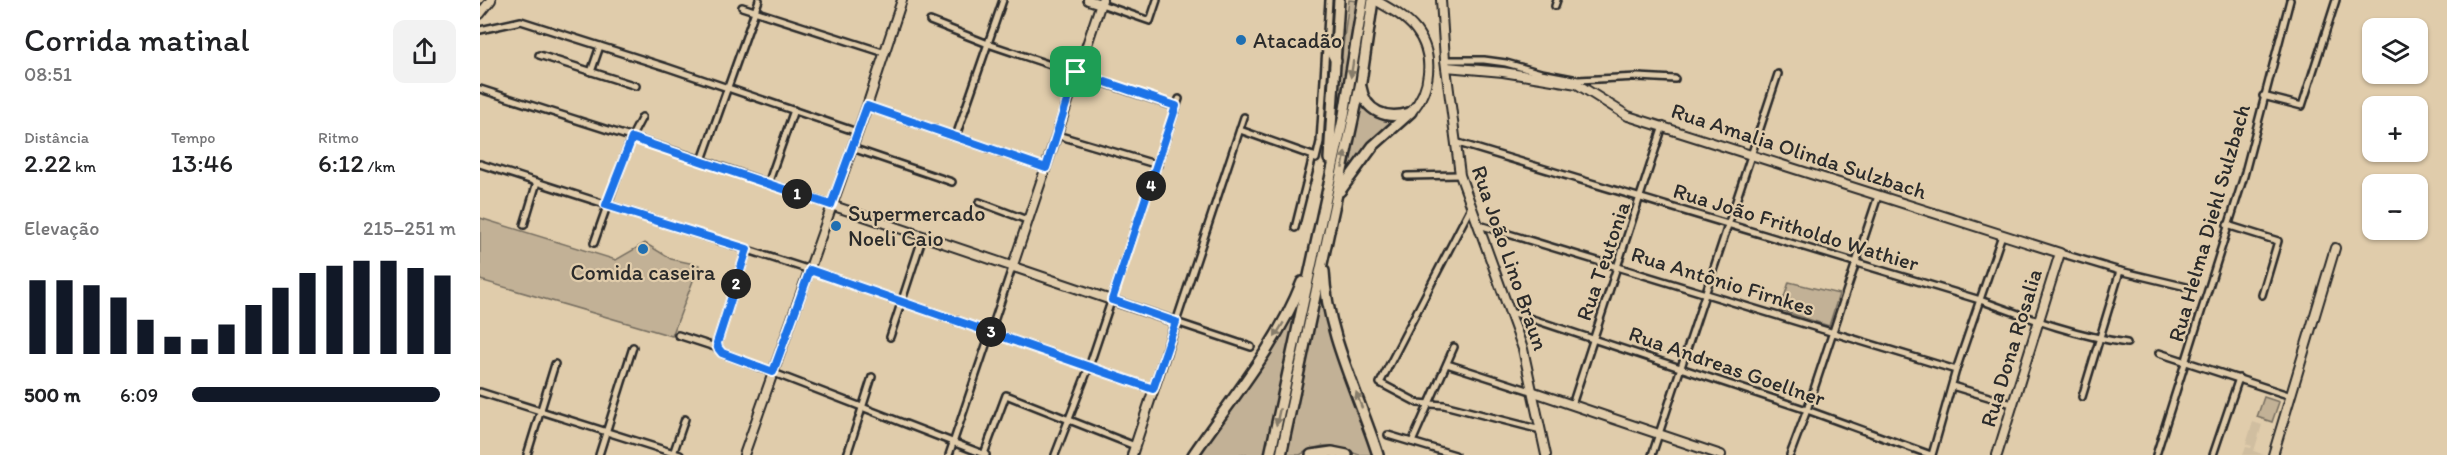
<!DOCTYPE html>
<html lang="pt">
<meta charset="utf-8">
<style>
:root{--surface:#fff;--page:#f2f2f2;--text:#202124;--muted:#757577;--accent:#111827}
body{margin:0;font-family:Itim,sans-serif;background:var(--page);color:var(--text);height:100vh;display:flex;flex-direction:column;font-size:22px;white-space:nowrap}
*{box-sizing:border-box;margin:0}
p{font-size:20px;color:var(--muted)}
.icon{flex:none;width:33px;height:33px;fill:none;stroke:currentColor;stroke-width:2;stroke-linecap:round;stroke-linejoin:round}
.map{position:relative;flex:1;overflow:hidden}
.side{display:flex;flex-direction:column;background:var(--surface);width:480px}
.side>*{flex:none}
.fabs{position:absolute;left:1882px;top:18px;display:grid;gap:12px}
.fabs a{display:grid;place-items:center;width:66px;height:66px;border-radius:12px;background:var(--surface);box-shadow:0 2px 4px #0004;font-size:30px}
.pin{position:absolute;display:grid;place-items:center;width:51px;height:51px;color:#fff;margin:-26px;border-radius:12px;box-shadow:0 3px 9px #0006}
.km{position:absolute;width:30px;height:30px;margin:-15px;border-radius:50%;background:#222;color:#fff;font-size:16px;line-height:30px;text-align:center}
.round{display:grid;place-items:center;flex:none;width:63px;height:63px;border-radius:12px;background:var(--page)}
.headline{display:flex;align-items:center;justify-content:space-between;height:102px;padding:0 24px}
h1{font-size:33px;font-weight:600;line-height:45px}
.stats{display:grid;grid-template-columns:repeat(3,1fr);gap:9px;height:102px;padding:6px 24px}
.stats div{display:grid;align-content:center}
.stats b{font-size:26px;font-weight:600}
.stats small{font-size:16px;font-weight:400}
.stats p{font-size:16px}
.chart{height:168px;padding:12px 24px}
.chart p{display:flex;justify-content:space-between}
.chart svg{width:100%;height:108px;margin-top:6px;stroke:var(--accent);stroke-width:6}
ul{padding:0 24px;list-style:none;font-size:20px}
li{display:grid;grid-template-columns:96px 72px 1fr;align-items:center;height:45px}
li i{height:15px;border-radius:8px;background:var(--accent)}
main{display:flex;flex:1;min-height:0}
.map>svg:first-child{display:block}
.built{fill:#d0bea0}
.green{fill:#c2b196;stroke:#766e60;stroke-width:1.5}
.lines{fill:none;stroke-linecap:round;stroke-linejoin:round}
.street-casing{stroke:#2b2b2b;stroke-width:10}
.secondary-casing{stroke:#2b2b2b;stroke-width:12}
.highway-casing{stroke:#2b2b2b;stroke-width:14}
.street{stroke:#e0ccab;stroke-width:5}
.secondary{stroke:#e0ccab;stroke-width:8}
.highway{stroke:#e0ccab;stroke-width:9}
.oneway{fill:#867c6b}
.route-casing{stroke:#fff;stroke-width:12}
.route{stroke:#1a73e8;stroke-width:8}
.poi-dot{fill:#1f6fb2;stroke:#e0ccab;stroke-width:2}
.labels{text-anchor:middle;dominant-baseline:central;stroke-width:4.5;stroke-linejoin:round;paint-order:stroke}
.poi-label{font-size:22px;fill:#2b2b2b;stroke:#e0ccab;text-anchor:start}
.street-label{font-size:22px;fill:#2b2b2b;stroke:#e0ccab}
</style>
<main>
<section class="side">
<div class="headline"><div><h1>Corrida matinal</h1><p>08:51</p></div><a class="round"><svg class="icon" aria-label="share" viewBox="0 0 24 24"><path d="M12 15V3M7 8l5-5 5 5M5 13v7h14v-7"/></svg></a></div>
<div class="stats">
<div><p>Distância</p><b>2.22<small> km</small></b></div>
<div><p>Tempo</p><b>13:46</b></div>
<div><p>Ritmo</p><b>6:12<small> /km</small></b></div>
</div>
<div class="chart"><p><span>Elevação</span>215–251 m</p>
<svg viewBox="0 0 160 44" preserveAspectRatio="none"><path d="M5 44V14M15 44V14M25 44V16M35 44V21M45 44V30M55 44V37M65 44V38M75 44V32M85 44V24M95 44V17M105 44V11M115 44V8M125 44V6M135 44V6M145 44V9M155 44V12"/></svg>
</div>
<ul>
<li><b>500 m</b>6:09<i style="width:94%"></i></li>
</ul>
</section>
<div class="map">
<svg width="1967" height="455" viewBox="0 0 1967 455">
<rect width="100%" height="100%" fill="#e0ccab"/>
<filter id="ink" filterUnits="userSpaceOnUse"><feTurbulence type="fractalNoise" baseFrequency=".0167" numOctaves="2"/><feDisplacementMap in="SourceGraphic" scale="12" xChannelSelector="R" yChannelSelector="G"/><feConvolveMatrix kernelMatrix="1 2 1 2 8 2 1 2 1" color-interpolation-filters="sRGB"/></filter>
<g filter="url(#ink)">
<polygon class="built" points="1773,422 1782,425 1774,451 1784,455 1763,455 1766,447 1771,448 1772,446 1766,444"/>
<g class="green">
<polygon points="869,0 879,1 856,137 858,85"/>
<polygon points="885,11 889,12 873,105 798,455 793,455"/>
<path d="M881,95C889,111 898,124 918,121L881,155L862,180Z"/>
<polygon points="0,218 136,260 165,243 191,259 219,265 192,336 0,280"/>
<polygon points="1309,282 1359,294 1349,326 1300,310"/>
<polygon points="840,288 844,304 897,455 879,455 854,446 843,446 830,449 820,455 804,455"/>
<polygon points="821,296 787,455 718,455 815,306"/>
<polygon points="1784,397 1799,402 1792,422 1777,417"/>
</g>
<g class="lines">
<defs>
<g id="street">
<polyline points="621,4 670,21 677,0"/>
<polyline points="1075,6 1077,0"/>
<polyline points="262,7 405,53"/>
<polyline points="450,21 508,44 696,107"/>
<polyline points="0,30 41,21 186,67 377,132"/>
<polyline points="59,55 156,86"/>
<polyline points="965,60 1004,60 1026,63 1061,73 1098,80 1158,77 1195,79"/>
<polyline points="111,72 120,46"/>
<polyline points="0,89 222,160 351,205"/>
<polyline points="1783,96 1822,106 1856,0"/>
<polyline points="387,106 565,168"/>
<polyline points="764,117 696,322 771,347"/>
<polyline points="760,130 833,156"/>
<polyline points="577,135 678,165"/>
<polyline points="476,136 523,0"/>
<path d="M975,142L1500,300C1549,318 1596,336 1647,343"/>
<polyline points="372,148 472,182"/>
<polyline points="222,160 279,0"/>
<polyline points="0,164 330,270 673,389"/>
<polyline points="927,176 980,175"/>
<polyline points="288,184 314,110"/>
<polyline points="499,202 547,220"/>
<polyline points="991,207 900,383 938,403 964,405 1061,430"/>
<polyline points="44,225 57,182"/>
<polyline points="999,225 1476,370"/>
<polyline points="1747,225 1798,241 1782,295"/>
<polyline points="815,228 833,156 836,159 840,142 849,0"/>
<polyline points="114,243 151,138 162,117"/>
<polyline points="267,249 237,343 238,348 242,353 506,455"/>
<polyline points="1580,253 1640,271 1711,288"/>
<polyline points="1031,312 1327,410 1451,455"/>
<polyline points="198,335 238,348"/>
<polyline points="410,337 443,236"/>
<polyline points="1679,353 1811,396"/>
<polyline points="967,364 1054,392"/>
<polyline points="1472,386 1532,404"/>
<polyline points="0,392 200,455"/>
<polyline points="1602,397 1640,271"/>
<polyline points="1092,405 1183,126"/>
<polyline points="908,435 975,455"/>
<polyline points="932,442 974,347"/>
<polyline points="193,454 205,419"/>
<polyline points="504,454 526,395 655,446"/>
<polyline points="47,455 75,364"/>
<polyline points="119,455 153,347"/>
<polyline points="367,455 392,377"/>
<polyline points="469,455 533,265"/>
<polyline points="575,455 609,367 699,99"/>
<polyline points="1172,455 1298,74"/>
<polyline points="1310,455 1327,410 1398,196"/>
<polyline points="1452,455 1476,370 1522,235"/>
<polyline points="1676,455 1764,176 1810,0"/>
<polyline points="1733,455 1759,378"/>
</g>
<g id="secondary">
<polyline points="608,0 621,4"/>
<path d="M895,0C909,8 926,17 936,30C955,55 951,90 931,112"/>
<polyline points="961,0 965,60 980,175 1043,349 1066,455"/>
<polyline points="0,14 11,0"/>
<polyline points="966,67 1023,72 1097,84 1148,116 1580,253 1517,455"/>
<polyline points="351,205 696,322 652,455"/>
<polyline points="533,265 622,0"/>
<polyline points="1054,392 1241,455"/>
<polyline points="264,455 387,106 422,0"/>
<polyline points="1793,455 1855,248"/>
</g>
<g id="highway">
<polyline points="846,42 856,61"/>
<path d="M881,87C885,112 907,120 929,113"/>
<polyline points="849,159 859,0"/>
<polyline points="860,191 893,146 931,112"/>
<path d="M844,271C847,335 879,395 898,455"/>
<path d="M713,455C751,399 797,346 822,282"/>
<polyline points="790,455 864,115 883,0"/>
<polyline points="801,455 881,82 893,0"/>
<polyline points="831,455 852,452 867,455"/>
</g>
</defs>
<use href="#street" class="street-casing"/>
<use href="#secondary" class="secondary-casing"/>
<use href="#highway" class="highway-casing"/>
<use href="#street" class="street"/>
<use href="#secondary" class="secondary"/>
<use href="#highway" class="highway"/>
</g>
<defs><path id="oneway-solid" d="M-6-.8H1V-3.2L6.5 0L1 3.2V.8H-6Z" transform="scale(1.5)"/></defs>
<g class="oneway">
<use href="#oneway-solid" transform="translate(872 69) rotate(99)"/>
<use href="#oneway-solid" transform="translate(864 160) rotate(-79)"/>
<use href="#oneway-solid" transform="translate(799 330) rotate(121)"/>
<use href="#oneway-solid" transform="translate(879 400) rotate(-110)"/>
<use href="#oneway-solid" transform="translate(798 417) rotate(102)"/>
</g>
</g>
<g class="lines" filter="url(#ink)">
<defs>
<polygon id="route" points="596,72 696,106 632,300 696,322 673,389 330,270 293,372 242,353 238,348 237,343 267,249 126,205 152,138 351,205 387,106 566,168"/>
</defs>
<use href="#route" class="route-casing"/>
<use href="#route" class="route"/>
</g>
<g class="poi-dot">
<circle cx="761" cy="40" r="6"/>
<circle cx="356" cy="226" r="6"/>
<circle cx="163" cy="249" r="6"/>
</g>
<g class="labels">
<g class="poi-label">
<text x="773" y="40">Atacadão</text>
<text x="368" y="213">Supermercado<tspan x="368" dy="25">Noeli Caio</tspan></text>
<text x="163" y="272" text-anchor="middle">Comida caseira</text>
</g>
<g class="street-label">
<text transform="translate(1319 151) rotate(18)">Rua Amalia Olinda Sulzbach</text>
<text transform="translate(1729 223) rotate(-74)">Rua Helma Diehl Sulzbach</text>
<text transform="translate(1316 227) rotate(17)">Rua João Fritholdo Wathier</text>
<text transform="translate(1030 258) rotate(71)">Rua João Lino Braun</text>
<text transform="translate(1123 261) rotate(-71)">Rua Teutonia</text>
<text transform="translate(1243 281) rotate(17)">Rua Antônio Firnkes</text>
<text transform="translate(1531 348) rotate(-73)">Rua Dona Rosalia</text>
<text transform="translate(1247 366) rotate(19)">Rua Andreas Goellner</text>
</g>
</g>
</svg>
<div class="fabs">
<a><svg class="icon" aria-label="layers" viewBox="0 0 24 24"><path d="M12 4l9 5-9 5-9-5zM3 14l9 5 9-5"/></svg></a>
<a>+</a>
<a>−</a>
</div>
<div class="pin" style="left:596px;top:72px;background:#1e9e55"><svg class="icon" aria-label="arrive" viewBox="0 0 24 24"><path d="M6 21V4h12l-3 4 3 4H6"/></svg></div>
<b class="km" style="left:317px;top:194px">1</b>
<b class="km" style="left:256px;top:284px">2</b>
<b class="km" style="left:511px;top:332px">3</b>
<b class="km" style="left:671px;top:186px">4</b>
</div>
</main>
